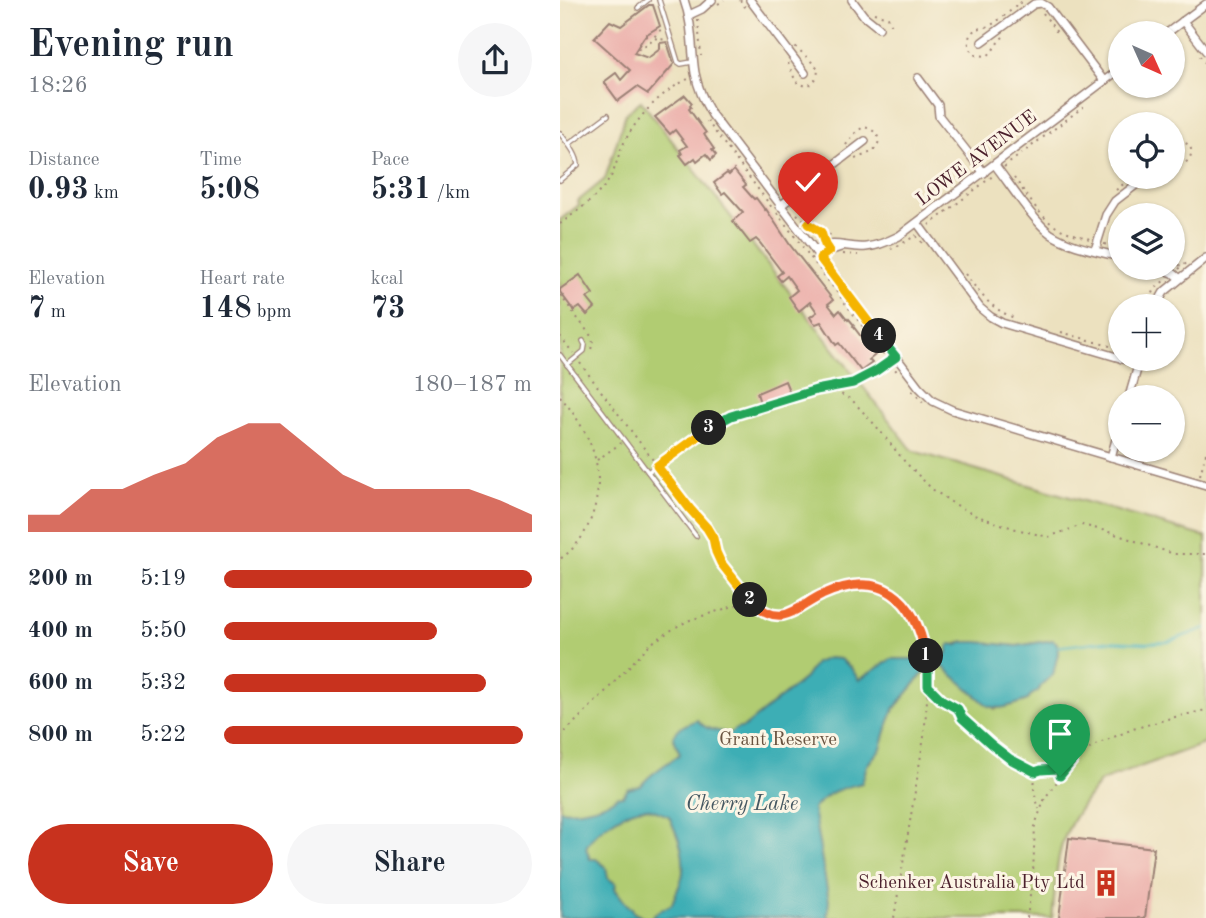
<!DOCTYPE html>
<meta charset="utf-8">
<style>
:root{--surface:#fff;--page:#f6f6f7;--text:#1f2937;--muted:#747a83;--accent:#c8321e}
body{margin:0;font-family:"Old Standard TT",serif;background:var(--page);color:var(--text);height:100vh;display:flex;flex-direction:column;font-size:26px;white-space:nowrap}
*{box-sizing:border-box;margin:0}
p{font-size:23px;color:var(--muted)}
.icon{flex:none;width:38px;height:38px;fill:none;stroke:currentColor;stroke-width:2;stroke-linecap:round;stroke-linejoin:round}
.map{position:relative;flex:1;overflow:hidden}
.drawer{display:flex;flex-direction:column;background:var(--surface);width:560px}
.drawer>*{flex:none}
.needle{width:46px;rotate:135deg}
.controls{position:absolute;left:548px;top:21px;display:grid;gap:14px}
.controls a{display:grid;place-items:center;width:77px;height:77px;border-radius:50%;background:var(--surface);box-shadow:0 2px 5px #0004;font-size:35px}
.pin{position:absolute;display:grid;place-items:center;width:60px;height:60px;color:#fff;margin:-72px -30px;border-radius:50% 50% 50% 0;rotate:-45deg;box-shadow:0 0 7px #0007}
.pin .icon{rotate:45deg}
.km{position:absolute;width:35px;height:35px;margin:-18px;border-radius:50%;background:#222;color:#fff;font-size:19px;line-height:35px;text-align:center}
.round{display:grid;place-items:center;flex:none;width:74px;height:74px;border-radius:37px;background:var(--page)}
.head{display:flex;align-items:center;justify-content:space-between;height:119px;padding:0 28px}
h1{font-size:38px;font-weight:800;line-height:52px}
.metrics{display:grid;grid-template-columns:repeat(3,1fr);gap:10px;height:119px;padding:7px 28px}
.metrics div{display:grid;align-content:center}
.metrics b{font-size:30px;font-weight:800}
.metrics small{font-size:19px;font-weight:400}
.metrics p{font-size:19px}
.chart{height:196px;padding:14px 28px}
.chart p{display:flex;justify-content:space-between}
.chart svg{width:100%;height:126px;margin-top:7px;fill:var(--accent);opacity:.7}
.primary-button{display:flex;gap:14px;margin-top:auto;padding:14px 28px}
.primary-button a{flex:1;height:80px;border-radius:42px;background:var(--accent);color:#fff;font-size:28px;font-weight:800;line-height:80px;text-align:center}
.primary-button a+a{background:var(--page);color:var(--text)}
ul{padding:0 28px;list-style:none;font-size:23px}
li{display:grid;grid-template-columns:112px 84px 1fr;align-items:center;height:52px}
li i{height:18px;border-radius:9px;background:var(--accent)}
main{display:flex;flex:1;min-height:0}
.map>svg:first-child{display:block}
.green{fill:#b1cc72;stroke:#7e764e;stroke-width:2;fill-rule:evenodd}
.water{fill:#3daeb5;stroke:#446670;stroke-width:2}
.lines{fill:none;stroke-linecap:round;stroke-linejoin:round}
.stream{stroke:#3daeb5;stroke-width:2.5}
.building{fill:#ecb1ac}
.lane-casing{stroke:#9b8075;stroke-width:6}
.street-casing{stroke:#9b8075;stroke-width:10}
.path{stroke:#9b8075;stroke-width:2;stroke-dasharray:2 5;stroke-linecap:butt}
.lane{stroke:#fff;stroke-width:3.5}
.street{stroke:#fff;stroke-width:7}
.split-1-casing{stroke:#fff;stroke-width:14}
.split-2-casing{stroke:#fff;stroke-width:14}
.split-3-casing{stroke:#fff;stroke-width:14}
.split-4-casing{stroke:#fff;stroke-width:14}
.split-5-casing{stroke:#fff;stroke-width:14}
.split-1{stroke:#22a559;stroke-width:9}
.split-2{stroke:#f0652b;stroke-width:9}
.split-3{stroke:#f5b400;stroke-width:9}
.split-4{stroke:#22a559;stroke-width:9}
.split-5{stroke:#f5b400;stroke-width:9}
.labels{text-anchor:middle;dominant-baseline:central;stroke-width:6;stroke-linejoin:round;paint-order:stroke}
.street-label{font-size:19px;fill:#4a1f2b;stroke:#fcf5e5}
.park-label{font-size:19px;fill:#695340;stroke:#fcf5e5}
.poi-label{font-size:19px;fill:#4a1f2b;stroke:#fcf5e5;text-anchor:end}
.water-label{font-size:21px;font-style:italic;fill:#455862;stroke:#fcf5e5}
</style>
<main>
<section class="drawer">
<div class="head"><div><h1>Evening run</h1><p>18:26</p></div><a class="round"><svg class="icon" aria-label="share" viewBox="0 0 24 24"><path d="M12 15V3M7 8l5-5 5 5M5 13v7h14v-7"/></svg></a></div>
<div class="metrics">
<div><p>Distance</p><b>0.93<small> km</small></b></div>
<div><p>Time</p><b>5:08</b></div>
<div><p>Pace</p><b>5:31<small> /km</small></b></div>
</div>
<div class="metrics">
<div><p>Elevation</p><b>7<small> m</small></b></div>
<div><p>Heart rate</p><b>148<small> bpm</small></b></div>
<div><p>kcal</p><b>73</b></div>
</div>
<div class="chart"><p><span>Elevation</span>180–187 m</p>
<svg viewBox="0 0 160 44" preserveAspectRatio="none"><path d="M0 44V38L10 38L20 29L30 29L40 24L50 20L60 11L70 6L80 6L90 15L100 24L110 29L120 29L130 29L140 29L150 33L160 38V44z"/></svg>
</div>
<ul>
<li><b>200 m</b>5:19<i style="width:100%"></i></li>
<li><b>400 m</b>5:50<i style="width:69%"></i></li>
<li><b>600 m</b>5:32<i style="width:85%"></i></li>
<li><b>800 m</b>5:22<i style="width:97%"></i></li>
</ul>
<div class="primary-button"><a>Save</a><a>Share</a></div>
</section>
<div class="map">
<svg width="646" height="918" viewBox="0 0 646 918">
<rect width="100%" height="100%" fill="#fcf5e5"/>
<filter id="ink" filterUnits="userSpaceOnUse"><feTurbulence type="fractalNoise" baseFrequency=".0143" numOctaves="2"/><feDisplacementMap in="SourceGraphic" scale="14" xChannelSelector="R" yChannelSelector="G"/><feConvolveMatrix kernelMatrix="1 2 1 2 8 2 1 2 1" color-interpolation-filters="sRGB"/></filter>
<filter id="wash" filterUnits="userSpaceOnUse"><feTurbulence type="fractalNoise" baseFrequency=".00686" numOctaves="4" result="noise"/><feDisplacementMap in="SourceGraphic" scale="28" xChannelSelector="R" yChannelSelector="G"/><feGaussianBlur stdDeviation="1.57" result="paint"/><feColorMatrix in="noise" values="0 0 0 0 0 0 0 0 0 0 0 0 0 0 0 0 0 1.4 0 .05"/><feComposite in="paint" operator="in"/></filter>
<g filter="url(#wash)">
<rect width="100%" height="100%" fill="#ece1bf"/>
<path class="green" d="M81,101L353,451L646,537V743L541,781C525,800 505,828 500,852C495,873 495,896 492,918H0V220L19,205L18,201L45,179L66,113ZM493,640L498,653L496,660L478,691L435,709L385,655L394,645L404,642L457,646Z"/>
<path class="water" d="M493,640L497,643L498,653L493,675L482,684L478,691L470,696L468,700C455,704 441,711 428,706L381,665L372,666L365,668L363,674L334,709L329,721L321,748L307,765L302,783C280,789 269,790 253,809L269,901L267,918H91L94,914L112,904C115,893 123,882 123,871C125,851 117,835 109,816C104,815 92,808 85,808C67,808 32,832 26,848L30,859H36L46,867L48,878L56,884L55,889C60,895 66,906 72,908L74,913L85,918H0V810C14,813 40,807 52,800C62,795 51,797 63,796L68,789L81,786C87,775 110,762 120,754L113,737C117,727 127,724 137,720C150,733 153,728 168,734L178,728H183L245,678L255,663L268,658L280,659L291,668L299,680L331,659H358L385,655L388,653V647L390,644L398,645L404,642H418L457,646Z"/>
<g class="lines">
<polyline class="stream" points="495,647 545,641 586,643 608,642 646,628"/>
</g>
<g id="blocks">
<g class="building">
<polygon points="89,5 93,5 100,26 87,34 87,36 84,37 74,53 88,58 100,49 100,43 107,42 114,64 88,94 77,87 58,101 44,82 56,73 61,80 70,70 34,38 50,21 61,26"/>
<polygon points="125,95 132,103 130,105 131,107 129,109 146,133 144,134 145,136 154,149 152,150 156,155 151,160 146,154 137,161 135,158 127,164 120,155 122,154 120,150 127,146 115,130 110,134 95,117"/>
<polygon points="174,170 186,185 183,187 191,196 194,199 196,198 205,210 206,209 230,245 273,300 268,304 276,314 280,310 288,320 289,319 294,325 293,326 315,355 309,360 312,363 301,371 279,343 276,345 261,322 256,324 253,322 250,317 257,312 250,302 239,311 229,297 237,290 227,276 221,281 217,276 222,272 200,243 196,239 190,243 173,221 183,212 165,192 162,194 154,183 167,173 169,175"/>
<polygon points="20,275 33,294 27,298 35,308 27,315 20,307 14,311 0,292 0,289"/>
<polygon points="225,381 230,393 200,403 197,393"/>
<polygon points="509,838 594,848 585,918 499,918"/>
</g>
</g>
</g>
<g filter="url(#ink)">
<use href="#blocks" fill-opacity="0" stroke="#9b8075" stroke-width="2"/>
<g class="lines">
<defs>
<g id="lane">
<polyline points="99,0 118,62 121,64 132,62"/>
<polyline points="78,8 88,0"/>
<path d="M0,133C7,143 17,153 18,165L0,180"/>
<polyline points="9,144 48,115"/>
<polyline points="0,355 136,536"/>
<polyline points="7,365 24,351 25,345 23,341"/>
<polyline points="88,472 143,431 171,416 256,390"/>
</g>
<g id="street">
<path d="M124,0C133,24 131,48 135,73C138,88 144,102 152,115L359,387L373,401L392,410L646,485"/>
<polyline points="190,0 245,73"/>
<polyline points="292,0 304,16 319,28"/>
<polyline points="129,15 142,9 152,0"/>
<polyline points="623,21 646,51"/>
<polyline points="607,33 646,4"/>
<polyline points="422,42 474,4 481,3 488,7 544,81"/>
<polyline points="358,78 378,105 379,116 424,173"/>
<polyline points="612,156 616,153"/>
<path d="M435,165C449,183 474,222 491,234C511,247 538,251 560,257"/>
<polyline points="220,206 305,141"/>
<polyline points="358,224 420,308 431,317 442,323 560,358"/>
<polyline points="535,250 546,215 555,201 586,177"/>
<path d="M255,251C272,238 286,249 306,247C318,246 329,241 339,236L560,69"/>
<polyline points="260,258 269,251 281,247"/>
<polyline points="600,268 613,273 619,278"/>
<polyline points="596,306 604,292 646,258"/>
<polyline points="562,359 579,363"/>
<polyline points="569,397 580,359"/>
<polyline points="551,457 560,426"/>
</g>
</defs>
<use href="#lane" class="lane-casing"/>
<use href="#street" class="street-casing"/>
<g class="path">
<polyline points="180,0 188,11"/>
<polyline points="158,4 164,0"/>
<polyline points="314,13 328,17 333,28"/>
<polyline points="483,13 498,34"/>
<polyline points="138,20 141,56"/>
<path d="M443,37C436,43 434,51 427,56L415,55C408,48 405,37 415,30C420,27 426,28 431,25C443,18 453,8 464,0"/>
<polyline points="95,38 99,40 105,39 105,42"/>
<polyline points="74,54 75,51 89,43 99,31 101,30"/>
<polyline points="640,56 646,64"/>
<path d="M228,63L236,82L246,86C255,83 258,77 258,68L234,45"/>
<polyline points="147,121 213,209"/>
<path d="M612,141C623,139 637,146 629,159C626,164 618,166 612,168"/>
<path d="M286,145L294,134L303,127C318,129 325,143 311,152C306,155 299,157 293,160"/>
<polyline points="444,167 523,107"/>
<path d="M454,178C466,193 478,215 495,226C506,233 520,235 532,240"/>
<polyline points="591,182 599,177"/>
<polyline points="556,190 566,182"/>
<polyline points="217,213 338,373"/>
<path d="M237,214C245,222 260,228 263,238"/>
<path d="M0,224C17,211 37,198 49,180C55,171 57,159 61,149C74,120 99,93 128,79"/>
<polyline points="369,225 434,175"/>
<polyline points="262,232 273,236"/>
<polyline points="356,236 364,245"/>
<polyline points="544,244 560,248"/>
<polyline points="331,249 347,241 356,235"/>
<polyline points="283,254 298,255"/>
<polyline points="612,263 622,266"/>
<polyline points="574,268 594,273"/>
<polyline points="619,269 628,262"/>
<path d="M405,274C421,294 430,309 455,318"/>
<polyline points="0,295 31,336 33,340 31,350"/>
<polyline points="587,306 595,289 606,279"/>
<polyline points="501,332 560,349"/>
<polyline points="0,336 13,353"/>
<polyline points="20,363 93,460"/>
<polyline points="261,389 293,383 330,362"/>
<polyline points="261,390 277,392 292,400 316,426 345,462 372,489 391,502 414,515 456,529 488,537 522,525 546,531 614,554 646,554"/>
<polyline points="352,391 366,405"/>
<path d="M0,396C30,433 48,468 32,516C25,535 16,548 0,559"/>
<polyline points="553,423 560,399"/>
<polyline points="37,460 61,443"/>
<polyline points="100,470 130,509 147,528 153,538 156,552 161,563 190,600 204,612 226,615 265,594 280,588 305,584 315,585 341,599 350,612 364,647 368,668 368,688 364,737 334,918"/>
<polyline points="640,475 646,453"/>
<polyline points="368,687 382,700 398,709 403,718 432,745 450,759 475,772 481,770 497,769 510,762"/>
<polyline points="0,737 46,691 90,644 116,627 130,620 189,601"/>
<polyline points="475,774 474,791 479,809"/>
<polyline points="467,918 473,874 475,825 485,798 512,761 537,744 573,729 611,718 646,710"/>
</g>
<use href="#lane" class="lane"/>
<use href="#street" class="street"/>
</g>
</g>
<g class="lines" filter="url(#ink)">
<defs>
<polyline id="split-1" points="366,656 368,668 368,686 382,700 398,709 402,718 432,745 450,759 475,772 481,770 497,769 512,761 500,776"/>
<path id="split-2" d="M190,600C200,608 209,617 223,615C236,613 250,600 262,595C321,568 355,597 366,656"/>
<polyline id="split-3" points="149,428 97,466 130,509 147,528 153,538 156,552 161,563 190,600"/>
<polyline id="split-4" points="149,428 171,416 256,390 293,383 316,371 336,357 319,336"/>
<polyline id="split-5" points="248,224 261,232 265,245 269,251 260,258 319,336"/>
</defs>
<use href="#split-1" class="split-1-casing"/>
<use href="#split-2" class="split-2-casing"/>
<use href="#split-3" class="split-3-casing"/>
<use href="#split-4" class="split-4-casing"/>
<use href="#split-5" class="split-5-casing"/>
<use href="#split-1" class="split-1"/>
<use href="#split-2" class="split-2"/>
<use href="#split-3" class="split-3"/>
<use href="#split-4" class="split-4"/>
<use href="#split-5" class="split-5"/>
</g>
<defs>
<symbol id="building-bare" viewBox="-9 -9 18 18"><path d="M-4-6H4V6H1V3H-1V6H-4ZM-2.5-4.3h1.7v1.8h-1.7ZM.8-4.3h1.7v1.8H.8ZM-2.5-1h1.7V.8h-1.7ZM.8-1h1.7V.8H.8Z" fill="#c8321e" stroke="#fcf5e5" stroke-width="2.5" paint-order="stroke"/></symbol>
</defs>
<g fill-rule="evenodd">
<use href="#building-bare" x="527" y="864" width="38" height="38"/>
</g>
<g class="labels">
<g class="street-label">
<text transform="translate(417 159) rotate(-37)">LOWE AVENUE</text>
</g>
<g class="park-label">
<text x="218" y="740">Grant Reserve</text>
</g>
<g class="poi-label">
<text x="525" y="883">Schenker Australia Pty Ltd</text>
</g>
<g class="water-label">
<text x="182" y="804">Cherry Lake</text>
</g>
</g>
</svg>
<div class="controls">
<a><svg class="needle" viewBox="-14 -14 28 28"><path d="M0-13l5 13h-10z" fill="#e53935"/><path d="M0 13l5-13h-10z" fill="#747a83"/></svg></a>
<a><svg class="icon" aria-label="locate" viewBox="0 0 24 24"><circle cx="12" cy="12" r="6"/><path d="M12 2v4M12 18v4M2 12h4M18 12h4"/></svg></a>
<a><svg class="icon" aria-label="layers" viewBox="0 0 24 24"><path d="M12 4l9 5-9 5-9-5zM3 14l9 5 9-5"/></svg></a>
<a>+</a>
<a>−</a>
</div>
<div class="pin" style="left:500px;top:776px;background:#1e9e55"><svg class="icon" aria-label="arrive" viewBox="0 0 24 24"><path d="M6 21V4h12l-3 4 3 4H6"/></svg></div>
<div class="pin" style="left:248px;top:224px;background:#d93025"><svg class="icon" aria-label="check" viewBox="0 0 24 24"><path d="M5 12l5 5 9-10"/></svg></div>
<b class="km" style="left:366px;top:656px">1</b>
<b class="km" style="left:190px;top:600px">2</b>
<b class="km" style="left:149px;top:428px">3</b>
<b class="km" style="left:319px;top:336px">4</b>
</div>
</main>
